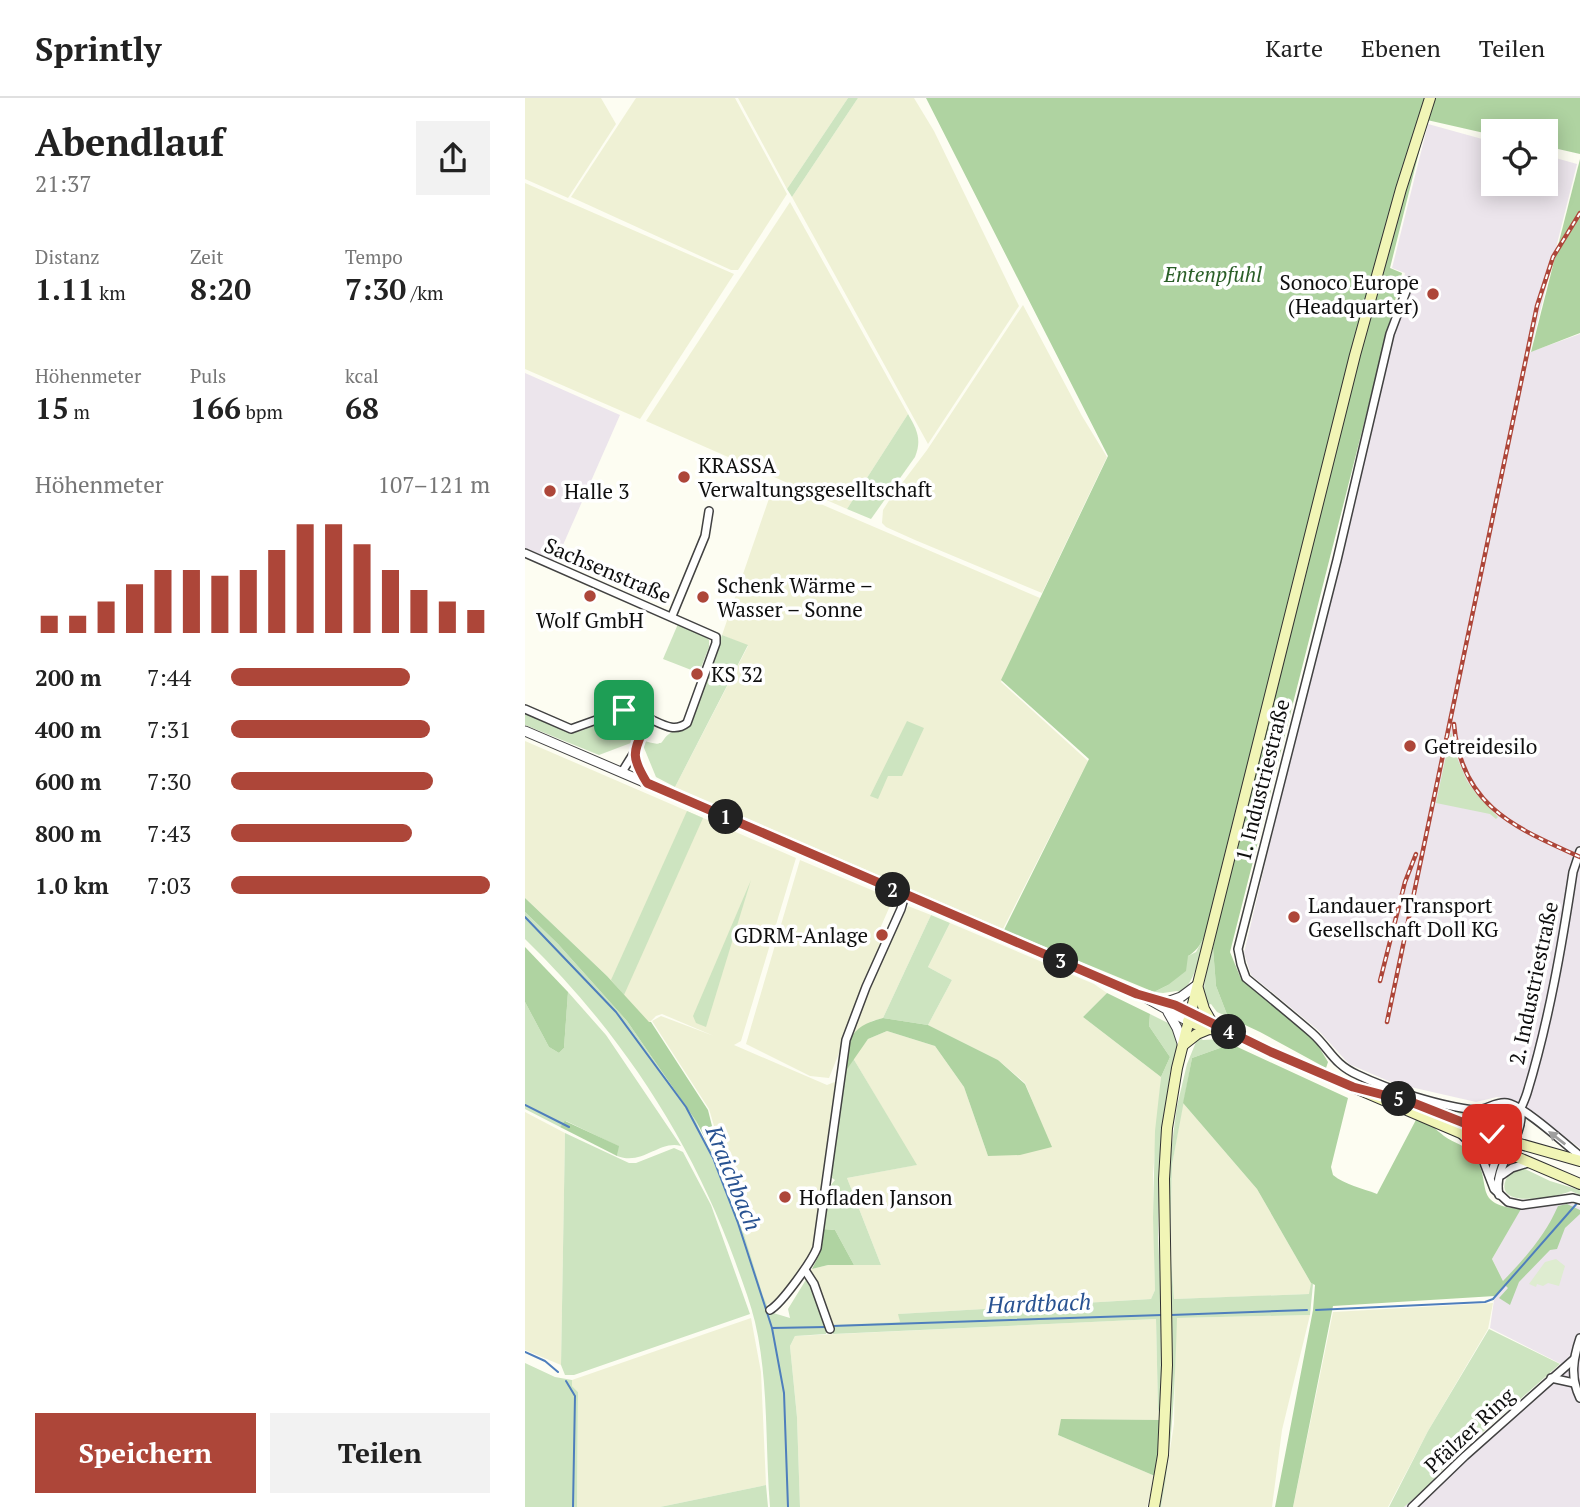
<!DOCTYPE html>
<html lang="de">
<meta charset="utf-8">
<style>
:root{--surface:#fff;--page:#f2f2f2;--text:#222;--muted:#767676;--line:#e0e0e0;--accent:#ad4639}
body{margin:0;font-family:"PT Serif",serif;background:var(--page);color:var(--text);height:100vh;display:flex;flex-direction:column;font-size:26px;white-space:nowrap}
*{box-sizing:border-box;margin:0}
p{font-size:23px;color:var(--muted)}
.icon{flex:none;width:38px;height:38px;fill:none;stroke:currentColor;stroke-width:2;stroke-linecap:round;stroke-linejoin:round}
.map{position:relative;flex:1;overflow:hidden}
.details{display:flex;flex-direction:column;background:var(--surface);width:525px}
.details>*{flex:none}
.buttons{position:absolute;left:956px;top:21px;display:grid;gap:14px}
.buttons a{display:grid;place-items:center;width:77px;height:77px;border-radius:0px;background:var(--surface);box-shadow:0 4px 18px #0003;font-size:35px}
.pin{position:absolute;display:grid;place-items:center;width:60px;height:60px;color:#fff;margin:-30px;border-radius:14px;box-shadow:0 4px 10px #0006}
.km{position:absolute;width:35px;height:35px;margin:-18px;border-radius:50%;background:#222;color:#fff;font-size:19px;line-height:35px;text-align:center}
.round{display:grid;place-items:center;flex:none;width:74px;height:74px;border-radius:0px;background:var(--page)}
.headline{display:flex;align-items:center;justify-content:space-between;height:119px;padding:0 35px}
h1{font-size:38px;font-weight:800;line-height:52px}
.stats{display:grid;grid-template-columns:repeat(3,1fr);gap:10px;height:119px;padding:7px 35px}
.stats div{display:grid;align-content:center}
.stats b{font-size:30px;font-weight:800}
.stats small{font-size:19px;font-weight:400}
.stats p{font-size:19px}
.chart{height:196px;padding:14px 35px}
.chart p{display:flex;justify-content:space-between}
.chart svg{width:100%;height:126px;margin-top:7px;stroke:var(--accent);stroke-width:6}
.action{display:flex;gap:14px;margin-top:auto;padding:14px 35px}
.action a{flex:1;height:80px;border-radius:0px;background:var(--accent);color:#fff;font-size:28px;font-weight:800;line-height:80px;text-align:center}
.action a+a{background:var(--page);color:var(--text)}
ul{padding:0 35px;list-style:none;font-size:23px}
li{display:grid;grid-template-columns:112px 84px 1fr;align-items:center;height:52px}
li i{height:18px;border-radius:9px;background:var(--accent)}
header{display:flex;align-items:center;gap:42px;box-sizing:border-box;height:98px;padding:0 35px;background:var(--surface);border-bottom:2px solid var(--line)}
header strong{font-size:33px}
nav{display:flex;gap:38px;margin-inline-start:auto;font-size:24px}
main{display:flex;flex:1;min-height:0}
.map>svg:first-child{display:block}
.industrial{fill:#ece5ec}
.farmland{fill:#eff1d5}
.green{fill:#cde4c0}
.forest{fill:#afd3a1}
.pitch{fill:#deecd0}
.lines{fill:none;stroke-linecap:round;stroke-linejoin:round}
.stream{stroke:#4e7ebc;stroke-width:2}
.minor-casing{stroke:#424242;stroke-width:10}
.tertiary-casing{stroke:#424242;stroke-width:11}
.secondary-casing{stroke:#313131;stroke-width:12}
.minor{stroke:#fff;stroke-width:7}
.tertiary{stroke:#fff;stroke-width:9}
.secondary{stroke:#f1f5b6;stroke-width:10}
.rail-casing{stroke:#ad4639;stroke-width:4.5}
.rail{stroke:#fff;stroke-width:2;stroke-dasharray:5;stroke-linecap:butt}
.oneway{fill:#9f9f9f}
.route-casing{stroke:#fff;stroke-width:14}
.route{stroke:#ad4639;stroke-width:9}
.poi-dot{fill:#ad4639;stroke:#fff;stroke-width:2.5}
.labels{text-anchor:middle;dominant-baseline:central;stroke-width:7;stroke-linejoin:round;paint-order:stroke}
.park-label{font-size:21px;font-style:italic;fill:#2a5e27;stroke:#fff}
.poi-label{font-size:21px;fill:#0f0f0f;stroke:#fff;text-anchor:start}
.street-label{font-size:21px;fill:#0f0f0f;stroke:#fff}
.water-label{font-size:23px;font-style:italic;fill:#285291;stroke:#fff}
</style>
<header>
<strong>Sprintly</strong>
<nav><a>Karte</a><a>Ebenen</a><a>Teilen</a></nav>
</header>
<main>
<section class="details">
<div class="headline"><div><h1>Abendlauf</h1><p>21:37</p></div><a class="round"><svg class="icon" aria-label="share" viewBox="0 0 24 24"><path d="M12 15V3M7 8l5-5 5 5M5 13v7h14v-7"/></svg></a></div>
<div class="stats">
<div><p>Distanz</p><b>1.11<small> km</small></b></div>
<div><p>Zeit</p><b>8:20</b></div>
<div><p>Tempo</p><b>7:30<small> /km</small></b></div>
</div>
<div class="stats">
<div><p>Höhenmeter</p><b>15<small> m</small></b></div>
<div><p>Puls</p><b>166<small> bpm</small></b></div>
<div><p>kcal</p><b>68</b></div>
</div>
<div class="chart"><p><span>Höhenmeter</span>107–121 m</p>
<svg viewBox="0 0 160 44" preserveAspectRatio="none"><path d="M5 44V38M15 44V38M25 44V33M35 44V27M45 44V22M55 44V22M65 44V24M75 44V22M85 44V15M95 44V6M105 44V6M115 44V13M125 44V22M135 44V29M145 44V33M155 44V36"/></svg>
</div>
<ul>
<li><b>200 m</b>7:44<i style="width:69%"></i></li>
<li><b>400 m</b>7:31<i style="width:77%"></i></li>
<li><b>600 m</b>7:30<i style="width:78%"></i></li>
<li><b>800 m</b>7:43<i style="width:70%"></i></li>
<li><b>1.0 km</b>7:03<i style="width:100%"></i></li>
</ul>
<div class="action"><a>Speichern</a><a>Teilen</a></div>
</section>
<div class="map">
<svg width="1055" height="1409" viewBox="0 0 1055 1409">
<rect width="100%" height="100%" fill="#fdfdf2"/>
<g class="industrial">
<polygon points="903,26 968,44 968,86 1020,86 1020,57 1052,66 1005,254 1055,236 1055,1050 991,1003 972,999 951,1004 868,985 824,966 793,932 726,877 719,855 880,175 867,170"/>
<polygon points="0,275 95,317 31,463 0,450"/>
<polygon points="1045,1105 1055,1109 1055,1409 879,1409 1036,1266 965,1230 969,1202 980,1187 967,1161 996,1110"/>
</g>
<g class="farmland">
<polygon points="0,0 76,0 91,26 43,100 0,81"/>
<polygon points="111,0 210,0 262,96 213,172 206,172 46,99"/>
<polygon points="213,0 323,0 262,91"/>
<polygon points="333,0 389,0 409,33 494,208 403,346 267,99"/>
<polygon points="0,85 209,176 115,321 0,271"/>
<polygon points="265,104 383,316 322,411 121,323"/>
<polygon points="498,207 557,318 582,359 517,495 390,442 361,429 357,425 358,412 365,401 402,352"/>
<polygon points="249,386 515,500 476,584 563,663 478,831 150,689 223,548 197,537"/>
<polygon points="0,643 271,760 216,943 209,947 302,987 312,983 287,1157 252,1203 240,1207 215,1123 179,1039 189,1028 184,1011 127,923 136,918 189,938 137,916 131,918 124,925 82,878 0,800"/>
<polygon points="275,762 368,801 350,842 358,846 304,980 285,978 221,946"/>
<polygon points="383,808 406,817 358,920 347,923 323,943 344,886"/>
<polygon points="425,825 569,886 582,895 558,919 636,979 628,1076 630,1192 626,1201 374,1216 375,1224 307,1227 283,1175 287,1171 303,1167 356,1167 322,1080 391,1067 328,960 343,941 362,933 410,948 439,989 463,1058 526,1049 500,985 473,962 403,927 427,882 403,869"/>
<polygon points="658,1005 732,1091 786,1185 785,1196 649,1201 645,1149 647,1067"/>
<polygon points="0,1014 40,1035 36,1267 0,1252"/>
<polygon points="968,1205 963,1231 903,1333 863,1409 768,1409 808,1214"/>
<polygon points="785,1217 757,1332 747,1409 636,1409 649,1326 651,1220"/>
<polygon points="226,1220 236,1274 241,1387 135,1409 52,1409 53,1294 47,1288 47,1282"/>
<polygon points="631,1221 633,1310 637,1322 537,1321 533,1337 630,1378 622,1409 275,1409 272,1319 265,1248 270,1238"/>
</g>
<g class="green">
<polygon points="323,0 333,0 267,99 262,91"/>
<path d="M383,316C392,332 397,341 390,359L346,421L322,411Z"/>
<polygon points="153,526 179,537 184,542 184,549 174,575 138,561"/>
<path d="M197,537L223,547L150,689L131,679L117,645L120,643C143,650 133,642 147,634C155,631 158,633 164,626Z"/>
<polygon points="0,615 46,635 56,633 99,616 115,622 116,628 111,643 74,657 0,627"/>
<polygon points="382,623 399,630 377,678 363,678 353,701 345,698"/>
<polygon points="926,634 933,662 942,683 953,698 973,719 971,721 965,716 911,705"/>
<polygon points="162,713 178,720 99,897 86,882"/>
<polygon points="226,782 181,929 171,925 168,918"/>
<path d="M0,814L33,846L102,923L171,1023L218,1133L238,1198L245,1214L265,1220L263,1211L282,1180C294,1195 302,1217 301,1236L270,1238L265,1248L272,1319L275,1409H245C240,1348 244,1284 230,1224C225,1203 217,1183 210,1163C166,1041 93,931 0,841Z"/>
<polygon points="406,817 425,825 403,869 427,882 403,927 358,920"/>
<path d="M680,837C674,858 672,880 656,895L652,893L638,895L629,894L643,887L663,858L671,854Z"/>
<path d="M688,850L691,888L703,919L692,914L686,906L680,908C676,888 683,869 688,850Z"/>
<path d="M43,894L81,937L156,1048C134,1042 118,1068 92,1058L93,1048L41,1023L35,1029L0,1011V904L24,949L34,955L39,950Z"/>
<polygon points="625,916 649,928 652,948 645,975 635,1063 633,1139 638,1236 637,1322 633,1311 631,1221 308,1236 307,1227 375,1224 373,1216 626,1201 630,1192 628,1120 630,1033 636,979 645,959 624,928"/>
<path d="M673,939L678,942L693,941L706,946L667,960L647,1067L645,1149L649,1201L784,1196L786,1185L788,1186L785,1217L652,1220C650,1284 648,1346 636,1409H632L637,1383L641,1092L652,1008L662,966Z"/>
<polygon points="328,960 392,1067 322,1080 356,1167 329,1167 310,1132 297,1131 302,1092 310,1082 304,1078 318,977"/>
<path d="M870,998L950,1016C962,1017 970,1009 980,1010L986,1016V1020L978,1029L965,1032Z"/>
<polygon points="40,1035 104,1065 111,1065 149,1050 158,1054 186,1107 225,1216 49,1277 40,1277 36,1267"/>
<path d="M998,1070L1025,1083L1055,1092V1097L1046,1093C1030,1100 959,1113 985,1074Z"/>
<polygon points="964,1231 1035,1266 925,1363 901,1390 879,1409 864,1409 903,1333"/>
<polygon points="0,1265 30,1279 47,1282 47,1288 53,1294 52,1409 0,1409"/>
<polygon points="241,1387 243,1409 135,1409"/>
</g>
<g class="forest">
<path d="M401,0H1055V56L1020,48V33H968V37L902,22L865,170L877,175L705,854L716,881L788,939L803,964L801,970L735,934L703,919L691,888L688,850L694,820L685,818C681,833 678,850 663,858L661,873L643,887L629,894L479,832L564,661L476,582L583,358Z"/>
<polygon points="1055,61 1055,235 1006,254"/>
<polygon points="0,800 82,878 124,924 126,924 183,1012 187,1028 179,1038 171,1023 102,923 33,846 0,814"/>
<polygon points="0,849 43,894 39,950 34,955 24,949 0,904"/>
<polygon points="582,895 625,916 624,928 645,959 636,979 558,919"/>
<path d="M358,920L403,927L473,962L500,986L527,1049L495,1057L463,1058L439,989L410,948L362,933L343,941L318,977C323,944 322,929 358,920Z"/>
<path d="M706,946L823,1000L806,1069L808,1077C820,1087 837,1090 852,1096L893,1018C903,1023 910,1031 919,1038C930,1046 942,1047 950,1059C968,1086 946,1107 996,1111L967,1161L978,1183C1000,1160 1020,1138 1033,1108L1042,1106L1055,1112V1116L1040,1130L1032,1151L1025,1152L994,1184L985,1207L974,1200L983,1190L980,1187L970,1198L808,1208L768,1409H750L788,1212L790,1187L786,1185L732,1091L658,1005L667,960Z"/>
<polygon points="40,1023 94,1048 92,1058 35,1029"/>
<polygon points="297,1131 310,1132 329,1167 303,1167 287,1171 295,1155"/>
<polygon points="536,1321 637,1322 630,1378 533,1337"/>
</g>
<polygon class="pitch" points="1031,1161 1040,1168 1034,1188 1023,1185 1018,1188 1012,1186 1011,1189 1004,1186 1020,1164"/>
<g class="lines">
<g class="stream">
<polyline points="0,819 91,914 161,1009 188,1060 213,1125 247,1230 259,1295 263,1409"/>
<polyline points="0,1007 44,1029"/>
<polyline points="791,1212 960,1204 968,1201 1054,1103"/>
<polyline points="646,1217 782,1212"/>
<polyline points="307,1228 637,1217"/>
<polyline points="247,1230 301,1229"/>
<polyline points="0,1254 20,1263 33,1274"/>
<polyline points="41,1283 50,1298 48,1409"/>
</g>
<defs>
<g id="minor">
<path d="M885,183L865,236L812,462L713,851L716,866L721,880C743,898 765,916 787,935C805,951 808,966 833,977C864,992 918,1009 951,1012C962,1012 971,1003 982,1005C999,1008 1040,1046 1055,1058"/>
<path d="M0,455L191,539V545L162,625C149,635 137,626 123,620"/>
<polyline points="147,518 180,438 184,413"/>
<polyline points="0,611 46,631 99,612 123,620 110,653 97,674"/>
<polyline points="109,662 122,685"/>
<polyline points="967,1036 978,1032 990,1024"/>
<polyline points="937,1037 956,1057 969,1091 983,1104 997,1107 1048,1100 1055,1102"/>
<polyline points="977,1077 987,1070 1003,1065"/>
<path d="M966,1078C972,1049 993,1023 1002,995C1024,923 1037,847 1048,774L1055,753"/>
<path d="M974,1097C967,1067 999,1043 996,1012"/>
<polyline points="280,1172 289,1186 305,1231"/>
<path d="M245,1212C257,1205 287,1163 292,1150L321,942L341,889L376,811L380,797"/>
<path d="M1055,1240C1048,1261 1045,1279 1055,1300"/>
<polyline points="1026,1280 1049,1285"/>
<polyline points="887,1409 940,1358 1048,1262"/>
</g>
<g id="tertiary">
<polyline points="0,633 616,897 663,923"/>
<polyline points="625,899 665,914"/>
<polyline points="642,904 656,899 672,887"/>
<polyline points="643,914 652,930 658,948"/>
</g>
<g id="secondary">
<polyline points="673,891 679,911 687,925"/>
<polyline points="665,914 746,954 1055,1086"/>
<polyline points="663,923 684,931 696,932"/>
<polyline points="658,947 672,936 684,931"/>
<polyline points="856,996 886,1004 981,1042 1055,1063"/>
<polyline points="629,1409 638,1357 642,1267 639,1081 642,1030 652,970 830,257 876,91 905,0"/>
</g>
</defs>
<use href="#minor" class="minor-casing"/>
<use href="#tertiary" class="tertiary-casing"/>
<use href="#secondary" class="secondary-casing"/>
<use href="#minor" class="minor"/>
<use href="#tertiary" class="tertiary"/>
<use href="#secondary" class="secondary"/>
<defs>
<g id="rail">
<path d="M929,626C936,708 989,729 1055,759"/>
<polyline points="855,883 880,784 891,756"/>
<polyline points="862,924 1012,208 1028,159 1055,115"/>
</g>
</defs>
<use href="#rail" class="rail-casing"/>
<use href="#rail" class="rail"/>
</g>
<defs><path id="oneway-solid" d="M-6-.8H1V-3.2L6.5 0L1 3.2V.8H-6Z" transform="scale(1.75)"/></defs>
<use class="oneway" href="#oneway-solid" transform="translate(1032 1040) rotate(-142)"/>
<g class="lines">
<defs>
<path id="route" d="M99,612L123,621C110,653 103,654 122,685L612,896L650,907L746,954L828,989L886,1004L967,1036"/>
</defs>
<use href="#route" class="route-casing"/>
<use href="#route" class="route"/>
</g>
<g class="poi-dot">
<circle cx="908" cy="196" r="7"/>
<circle cx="159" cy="379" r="7"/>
<circle cx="25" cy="393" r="7"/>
<circle cx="65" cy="498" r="7"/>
<circle cx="178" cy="499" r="7"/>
<circle cx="172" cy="576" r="7"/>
<circle cx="885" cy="648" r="7"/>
<circle cx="769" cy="819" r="7"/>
<circle cx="357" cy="837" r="7"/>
<circle cx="260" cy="1099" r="7"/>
</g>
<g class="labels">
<g class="park-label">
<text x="688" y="176">Entenpfuhl</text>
</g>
<g class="poi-label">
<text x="894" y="184" text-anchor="end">Sonoco Europe<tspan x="894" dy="24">(Headquarter)</tspan></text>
<text x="173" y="367">KRASSA<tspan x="173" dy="24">Verwaltungsgeselltschaft</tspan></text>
<text x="39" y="393">Halle 3</text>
<text x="192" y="487">Schenk Wärme –<tspan x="192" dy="24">Wasser – Sonne</tspan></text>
<text x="65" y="522" text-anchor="middle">Wolf GmbH</text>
<text x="186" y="576">KS 32</text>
<text x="899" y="648">Getreidesilo</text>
<text x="783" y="807">Landauer Transport<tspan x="783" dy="24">Gesellschaft Doll KG</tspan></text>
<text x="343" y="837" text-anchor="end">GDRM-Anlage</text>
<text x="274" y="1099">Hofladen Janson</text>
</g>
<g class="street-label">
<text transform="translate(83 472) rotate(23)">Sachsenstraße</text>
<text transform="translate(737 682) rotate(-76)">1. Industriestraße</text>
<text transform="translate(1008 885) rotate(-78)">2. Industriestraße</text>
<text transform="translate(944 1332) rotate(-43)">Pfälzer Ring</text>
</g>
<g class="water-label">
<text transform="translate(209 1080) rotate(68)">Kraichbach</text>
<text transform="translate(514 1205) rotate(-2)">Hardtbach</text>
</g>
</g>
</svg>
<div class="buttons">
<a><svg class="icon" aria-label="locate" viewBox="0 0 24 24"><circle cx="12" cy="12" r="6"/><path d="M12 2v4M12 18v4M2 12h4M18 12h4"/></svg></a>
</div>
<div class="pin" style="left:99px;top:612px;background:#1e9e55"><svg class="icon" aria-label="arrive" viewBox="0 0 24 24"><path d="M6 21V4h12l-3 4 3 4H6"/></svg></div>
<div class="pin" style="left:967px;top:1036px;background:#d93025"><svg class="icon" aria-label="check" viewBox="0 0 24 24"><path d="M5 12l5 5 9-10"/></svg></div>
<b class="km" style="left:201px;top:719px">1</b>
<b class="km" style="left:368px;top:792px">2</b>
<b class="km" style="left:536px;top:863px">3</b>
<b class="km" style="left:704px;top:934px">4</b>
<b class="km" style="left:874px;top:1001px">5</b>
</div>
</main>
